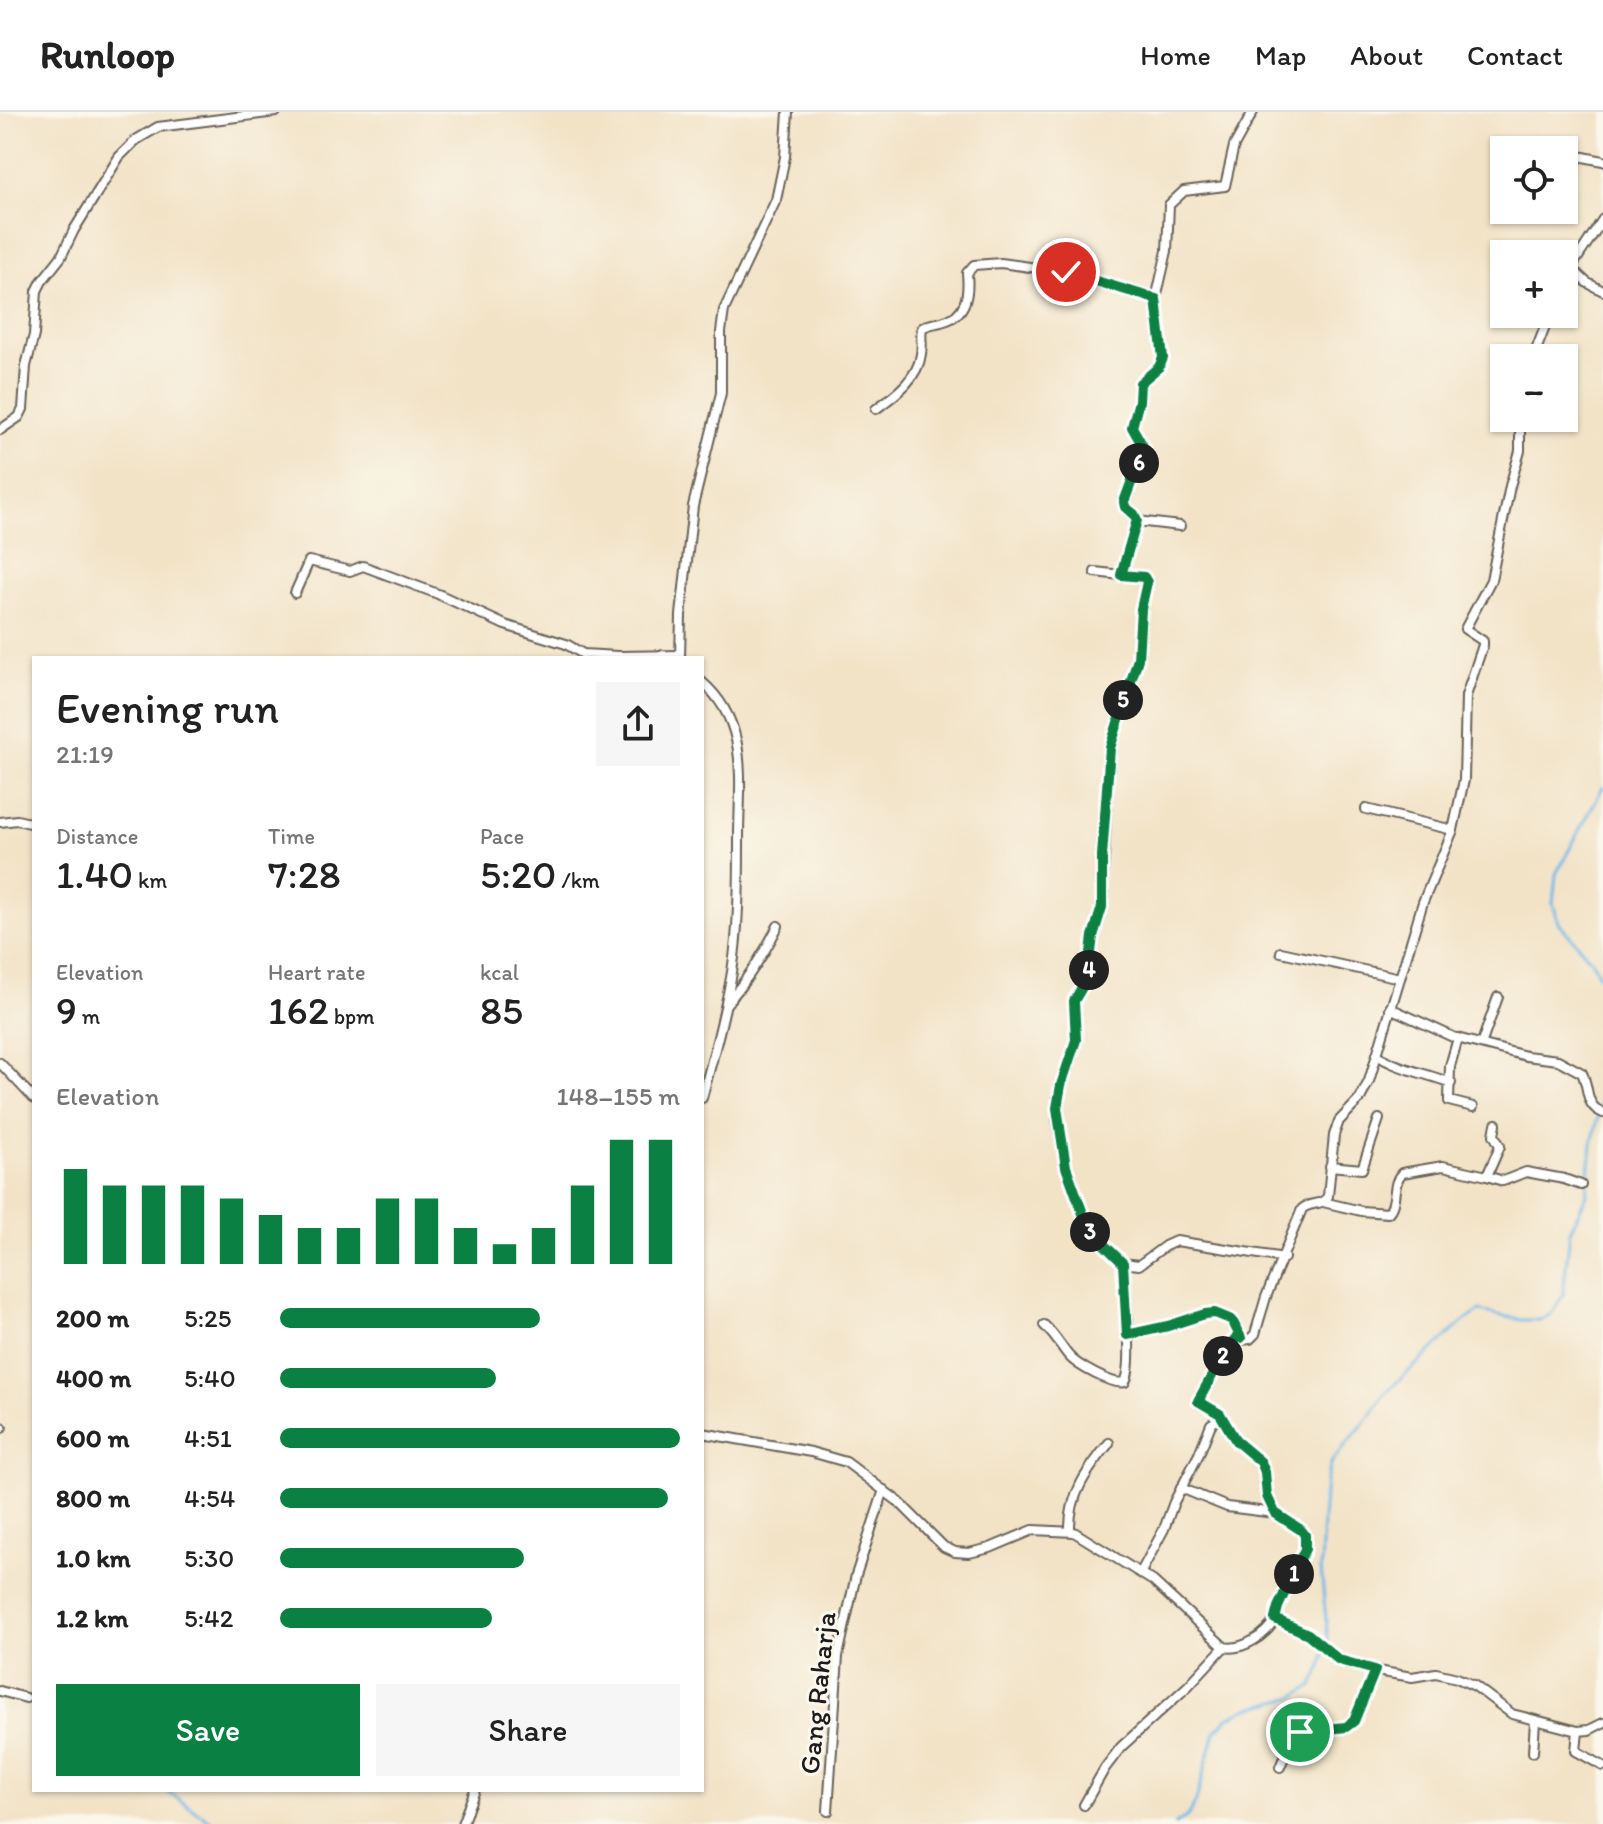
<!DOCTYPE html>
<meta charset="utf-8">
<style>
:root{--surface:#fff;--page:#f6f6f6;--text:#222;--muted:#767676;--line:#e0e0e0;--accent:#0b8043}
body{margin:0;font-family:Itim,sans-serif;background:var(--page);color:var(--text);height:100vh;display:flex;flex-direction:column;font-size:30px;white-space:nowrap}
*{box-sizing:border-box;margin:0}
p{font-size:26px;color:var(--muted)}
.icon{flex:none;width:44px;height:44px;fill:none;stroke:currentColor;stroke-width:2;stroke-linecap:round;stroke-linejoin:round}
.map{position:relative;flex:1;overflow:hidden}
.details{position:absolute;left:32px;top:544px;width:672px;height:1136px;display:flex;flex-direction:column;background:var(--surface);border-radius:0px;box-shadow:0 2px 6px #0004}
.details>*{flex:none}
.controls{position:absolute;left:1490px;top:24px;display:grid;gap:16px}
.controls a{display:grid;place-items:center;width:88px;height:88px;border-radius:0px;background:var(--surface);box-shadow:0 2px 6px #0004;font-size:40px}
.pin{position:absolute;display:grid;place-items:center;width:68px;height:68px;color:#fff;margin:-34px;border:4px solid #fff;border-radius:50%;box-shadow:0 2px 8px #0007}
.km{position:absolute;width:40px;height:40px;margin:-20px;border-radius:50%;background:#222;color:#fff;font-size:22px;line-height:40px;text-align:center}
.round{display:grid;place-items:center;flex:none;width:84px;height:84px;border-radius:0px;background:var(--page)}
.overview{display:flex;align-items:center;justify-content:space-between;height:136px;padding:0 24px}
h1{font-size:44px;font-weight:600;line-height:60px}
.metrics{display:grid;grid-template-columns:repeat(3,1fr);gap:12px;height:136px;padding:8px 24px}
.metrics div{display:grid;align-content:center}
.metrics b{font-size:40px;font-weight:600}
.metrics small{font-size:22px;font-weight:400}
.metrics p{font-size:22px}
.chart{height:224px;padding:16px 24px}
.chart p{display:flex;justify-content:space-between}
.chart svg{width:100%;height:144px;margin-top:8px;stroke:var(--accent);stroke-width:6}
.action{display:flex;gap:16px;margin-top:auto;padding:16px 24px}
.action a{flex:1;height:92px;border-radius:0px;background:var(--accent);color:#fff;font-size:32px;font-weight:600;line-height:92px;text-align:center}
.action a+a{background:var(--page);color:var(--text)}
ul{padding:0 24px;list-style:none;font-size:26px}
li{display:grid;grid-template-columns:128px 96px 1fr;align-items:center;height:60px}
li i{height:20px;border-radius:10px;background:var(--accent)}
header{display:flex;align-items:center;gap:48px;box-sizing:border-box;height:112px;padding:0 40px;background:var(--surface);border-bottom:2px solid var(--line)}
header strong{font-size:38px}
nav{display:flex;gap:44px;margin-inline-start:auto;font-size:28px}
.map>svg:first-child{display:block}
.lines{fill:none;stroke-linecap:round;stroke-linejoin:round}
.stream{stroke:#70b7e7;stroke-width:3}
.minor-casing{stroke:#676258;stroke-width:12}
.minor{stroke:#fff;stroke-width:8}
.route-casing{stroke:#fff;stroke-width:16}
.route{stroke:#0b8043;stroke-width:10}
.labels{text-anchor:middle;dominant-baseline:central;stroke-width:6;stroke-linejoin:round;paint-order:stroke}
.street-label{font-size:28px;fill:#1c1c1c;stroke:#fbf7ec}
</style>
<header>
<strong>Runloop</strong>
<nav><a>Home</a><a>Map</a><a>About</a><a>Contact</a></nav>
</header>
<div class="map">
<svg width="1603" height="1712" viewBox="0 0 1603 1712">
<rect width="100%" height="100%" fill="#fbf7ec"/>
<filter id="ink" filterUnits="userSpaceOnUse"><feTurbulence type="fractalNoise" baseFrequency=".0125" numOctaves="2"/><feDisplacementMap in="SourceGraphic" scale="16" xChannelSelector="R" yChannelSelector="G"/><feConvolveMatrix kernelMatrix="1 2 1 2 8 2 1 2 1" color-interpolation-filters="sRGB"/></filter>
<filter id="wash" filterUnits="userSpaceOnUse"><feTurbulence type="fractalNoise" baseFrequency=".006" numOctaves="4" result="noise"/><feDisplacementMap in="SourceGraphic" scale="32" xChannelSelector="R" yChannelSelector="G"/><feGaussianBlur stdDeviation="1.8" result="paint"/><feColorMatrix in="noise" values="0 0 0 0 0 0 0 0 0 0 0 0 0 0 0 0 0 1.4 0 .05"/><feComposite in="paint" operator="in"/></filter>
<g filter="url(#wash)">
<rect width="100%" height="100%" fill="#f2e3c7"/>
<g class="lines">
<g class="stream">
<polyline points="1603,675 1556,762 1553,792 1559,811 1591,848 1603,871"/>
<polyline points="165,1678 215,1712"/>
<polyline points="1175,1712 1189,1703 1196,1689 1215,1620 1228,1606 1246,1597 1294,1585 1313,1574 1321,1556 1328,1527 1321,1458 1323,1406 1326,1369 1332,1349 1371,1303 1385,1281 1463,1210 1480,1199 1521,1208 1541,1208 1552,1201 1563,1183 1570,1119 1587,1082 1592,1032 1603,982"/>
</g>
</g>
</g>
<g filter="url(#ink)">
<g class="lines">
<defs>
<g id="minor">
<polyline points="1253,0 1234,34 1225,74 1184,79 1169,93 1167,139 1156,187 1163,246 1159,255 1140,271 1139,289 1132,315 1144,336 1124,390 1125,395 1134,402 1137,408 1121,463 1144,465 1147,470 1142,488 1138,547 1110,636 1101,803 1093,824 1088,865 1074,889 1076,928 1058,985 1057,1008 1066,1055 1089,1118 1123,1151 1139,1153 1165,1134 1176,1129 1284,1146"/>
<polyline points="1564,41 1603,49"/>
<polyline points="1571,156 1586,170 1603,179"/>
<polyline points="1564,174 1571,156 1603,107"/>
<polyline points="1533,246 1550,202"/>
<path d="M876,297C895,283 918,267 921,242C923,233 920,225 922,216C928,212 934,212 941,210C967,204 969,182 967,161L974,153L1001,151L1066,160L1156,187"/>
<polyline points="0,318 19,305 23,297 26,254 34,223 37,179 42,169 61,145 74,118 119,45 136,28 158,15 276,0"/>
<polyline points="1137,409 1180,414"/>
<polyline points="1095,460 1121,463"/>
<polyline points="295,481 309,449 350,459 363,454 438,482 505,513 566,532 583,542 618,544 680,543"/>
<polyline points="680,546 681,503 693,394 721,281 721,220 724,198 776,88 785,45 788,0"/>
<path d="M702,570C750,611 739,670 739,725C739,770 739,816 732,860C725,903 713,945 702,986"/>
<polyline points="1366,697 1453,718"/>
<polyline points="0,710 17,708 34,712"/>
<polyline points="1281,840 1400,866"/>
<path d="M727,891C748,867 764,842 778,814"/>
<path d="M1390,896L1453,925L1526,944L1558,948L1582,961C1590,977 1584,993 1603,1001"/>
<polyline points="1458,926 1450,954 1449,989 1473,995"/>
<polyline points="1482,930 1498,885"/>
<path d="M1377,943C1396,956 1428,962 1451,971"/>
<polyline points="0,951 34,987"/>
<polyline points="1496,1012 1494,1023 1500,1034 1487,1064 1503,1069 1526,1060 1564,1067 1581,1073"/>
<polyline points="1330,1054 1362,1057 1379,1007"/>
<path d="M1323,1090L1361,1099L1388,1101C1398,1091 1391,1072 1402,1061L1443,1054L1487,1064"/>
<path d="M1044,1213C1054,1222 1060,1233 1068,1243C1076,1253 1113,1274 1125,1270C1135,1252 1124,1176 1123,1151"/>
<polyline points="1127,1223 1168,1214 1205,1202 1215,1201 1232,1208 1241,1226"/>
<polyline points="0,1317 2,1315"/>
<path d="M702,1321L811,1340L846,1350L899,1390L944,1435L955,1440L969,1441L990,1436L1033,1418L1074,1420L1153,1469L1224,1535C1242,1539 1267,1523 1275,1507L1308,1522L1339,1548L1371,1558L1412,1565L1436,1561L1457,1566L1475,1574L1512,1602L1578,1619L1589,1618L1603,1611"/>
<polyline points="1181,1376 1227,1395 1275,1401"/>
<path d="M1070,1419C1069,1382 1087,1359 1109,1331"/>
<polyline points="1141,1460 1164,1417 1174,1390 1199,1342 1211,1312 1222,1305"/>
<path d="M1275,1507L1278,1495L1305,1437V1423L1301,1418L1275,1401L1267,1384L1265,1360L1261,1350L1236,1329L1220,1302L1200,1292L1199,1286L1232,1229L1250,1227L1255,1222L1266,1185L1302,1097C1310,1089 1322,1095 1328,1084L1334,1023L1339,1009L1360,987L1369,969L1423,790L1453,718L1464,668L1466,584L1483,533V529L1465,517L1491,468L1510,374L1520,339V306"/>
<polyline points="0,1579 26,1586"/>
<polyline points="1578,1619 1576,1639 1603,1654"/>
<polyline points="1533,1640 1535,1609"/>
<polyline points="1280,1655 1293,1624 1308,1618 1346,1615 1354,1609 1375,1558"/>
<polyline points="1084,1693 1105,1656 1121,1635 1188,1574 1224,1535"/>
<polyline points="828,1699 838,1544 856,1463 884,1378"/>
<polyline points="462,1712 475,1678"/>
</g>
</defs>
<use href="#minor" class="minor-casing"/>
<use href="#minor" class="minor"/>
</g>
</g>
<g class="lines" filter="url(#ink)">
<defs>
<polyline id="route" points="1066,160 1156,187 1163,246 1159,255 1140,271 1139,289 1132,315 1144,336 1124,390 1125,395 1134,402 1137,408 1121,463 1144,465 1147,470 1141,497 1138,547 1110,636 1102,744 1102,795 1093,824 1088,865 1074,889 1076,928 1061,973 1057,996 1066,1055 1089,1118 1123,1151 1127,1223 1168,1214 1205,1202 1215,1201 1232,1208 1241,1226 1236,1226 1229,1233 1198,1289 1220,1302 1236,1329 1261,1350 1265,1360 1267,1384 1275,1401 1301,1418 1305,1423 1305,1437 1278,1495 1275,1507 1308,1522 1339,1548 1375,1558 1354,1609 1346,1615 1300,1620"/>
</defs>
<use href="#route" class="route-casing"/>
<use href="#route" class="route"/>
</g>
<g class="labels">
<g class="street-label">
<text transform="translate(817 1581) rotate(-84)">Gang Raharja</text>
</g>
</g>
</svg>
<div class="controls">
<a><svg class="icon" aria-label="locate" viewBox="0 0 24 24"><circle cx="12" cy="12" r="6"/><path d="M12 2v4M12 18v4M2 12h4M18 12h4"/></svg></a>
<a>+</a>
<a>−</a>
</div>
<div class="pin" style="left:1300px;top:1620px;background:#1e9e55"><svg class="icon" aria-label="arrive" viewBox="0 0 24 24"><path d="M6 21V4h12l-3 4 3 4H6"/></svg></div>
<div class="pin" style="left:1066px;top:160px;background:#d93025"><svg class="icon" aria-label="check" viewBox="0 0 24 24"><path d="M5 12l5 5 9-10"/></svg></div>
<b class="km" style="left:1294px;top:1462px">1</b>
<b class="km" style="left:1223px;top:1244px">2</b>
<b class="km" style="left:1090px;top:1120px">3</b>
<b class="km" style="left:1089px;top:858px">4</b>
<b class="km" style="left:1123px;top:588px">5</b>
<b class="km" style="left:1139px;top:351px">6</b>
<section class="details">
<div class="overview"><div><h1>Evening run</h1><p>21:19</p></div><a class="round"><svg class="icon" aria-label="share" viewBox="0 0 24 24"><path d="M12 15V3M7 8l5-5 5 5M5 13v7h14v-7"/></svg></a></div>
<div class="metrics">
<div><p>Distance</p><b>1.40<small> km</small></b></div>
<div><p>Time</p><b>7:28</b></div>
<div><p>Pace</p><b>5:20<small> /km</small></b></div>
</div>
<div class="metrics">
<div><p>Elevation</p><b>9<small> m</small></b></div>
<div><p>Heart rate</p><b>162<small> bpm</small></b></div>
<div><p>kcal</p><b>85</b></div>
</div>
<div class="chart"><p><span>Elevation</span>148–155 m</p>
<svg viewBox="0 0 160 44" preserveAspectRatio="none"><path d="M5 44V15M15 44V20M25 44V20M35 44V20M45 44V24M55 44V29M65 44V33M75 44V33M85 44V24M95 44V24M105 44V33M115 44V38M125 44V33M135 44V20M145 44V6M155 44V6"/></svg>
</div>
<ul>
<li><b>200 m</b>5:25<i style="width:65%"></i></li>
<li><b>400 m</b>5:40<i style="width:54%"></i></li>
<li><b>600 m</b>4:51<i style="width:100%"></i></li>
<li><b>800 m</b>4:54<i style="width:97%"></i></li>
<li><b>1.0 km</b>5:30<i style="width:61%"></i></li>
<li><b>1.2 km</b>5:42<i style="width:53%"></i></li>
</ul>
<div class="action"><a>Save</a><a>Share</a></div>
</section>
</div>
